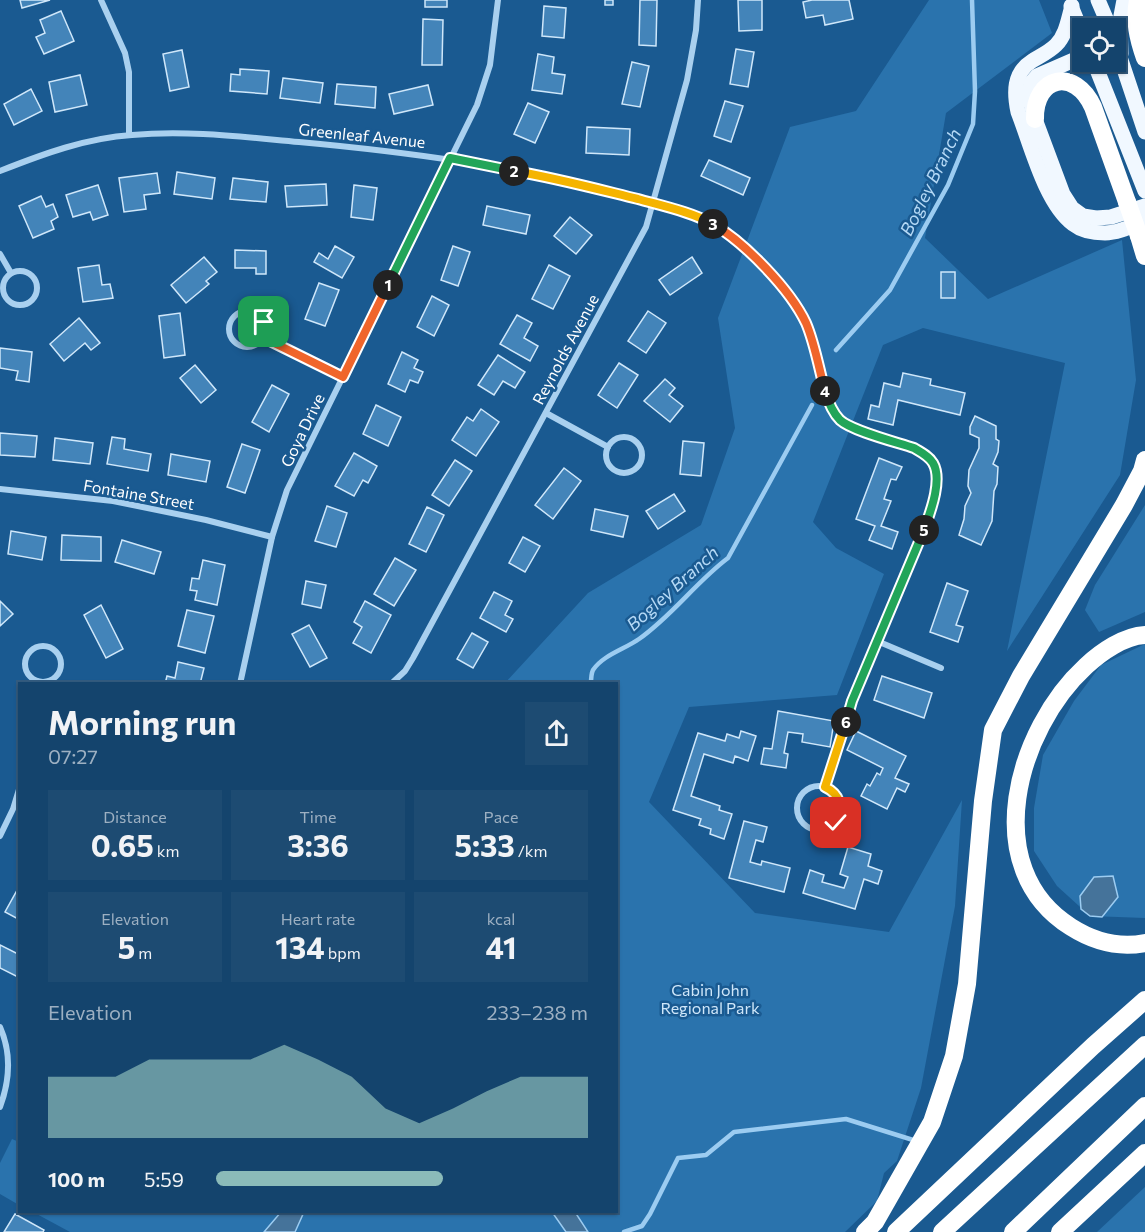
<!DOCTYPE html>
<meta charset="utf-8">
<style>
:root{--surface:#14446d;--page:#1d4b72;--text:#f1f3f6;--muted:#9db0c2;--line:#335c80;--accent:#8bbbb9}
body{margin:0;font-family:Commissioner,sans-serif;background:var(--page);color:var(--text);height:100vh;display:flex;flex-direction:column;font-size:22px;white-space:nowrap}
*{box-sizing:border-box;margin:0}
p{font-size:20px;color:var(--muted)}
.icon{flex:none;width:33px;height:33px;fill:none;stroke:currentColor;stroke-width:2;stroke-linecap:round;stroke-linejoin:round}
.map{position:relative;flex:1;overflow:hidden}
.side{position:absolute;left:18px;top:682px;width:600px;height:531px;display:flex;flex-direction:column;background:var(--surface);border-radius:0px;box-shadow:0 2px 4px #0004,0 0 0 2px var(--line)}
.side>*{flex:none}
.fabs{position:absolute;left:1072px;top:18px;display:grid;gap:12px}
.fabs a{display:grid;place-items:center;width:54px;height:54px;border-radius:0px;background:var(--surface);box-shadow:0 2px 4px #0004,0 0 0 2px var(--line);font-size:30px}
.pin{position:absolute;display:grid;place-items:center;width:51px;height:51px;color:#fff;margin:-26px;border-radius:12px;box-shadow:0 3px 9px #0006}
.km{position:absolute;width:30px;height:30px;margin:-15px;border-radius:50%;background:#222;color:#fff;font-size:16px;line-height:30px;text-align:center}
.round{display:grid;place-items:center;flex:none;width:63px;height:63px;border-radius:0px;background:var(--page)}
.overview{display:flex;align-items:center;justify-content:space-between;height:102px;padding:0 30px}
h1{font-size:33px;font-weight:700;line-height:45px}
.stats{display:grid;grid-template-columns:repeat(3,1fr);gap:9px;height:102px;padding:6px 30px}
.stats div{display:grid;align-content:center;border-radius:0px;background:var(--page);text-align:center}
.stats b{font-size:30px;font-weight:700}
.stats small{font-size:16px;font-weight:400}
.stats p{font-size:16px}
.chart{height:168px;padding:12px 30px}
.chart p{display:flex;justify-content:space-between}
.chart svg{width:100%;height:108px;margin-top:6px;fill:var(--accent);opacity:.7}
ul{padding:0 30px;list-style:none;font-size:20px}
li{display:grid;grid-template-columns:96px 72px 1fr;align-items:center;height:45px}
li i{height:15px;border-radius:8px;background:var(--accent)}
.map>svg:first-child{display:block}
.green{fill:#2a73ad}
.water{fill:#45739a;stroke:#9cccf1;stroke-width:1.5}
.lines{fill:none;stroke-linecap:round;stroke-linejoin:round}
.stream{stroke:#9cccf1;stroke-width:4.5}
.building{fill:#4384b9;stroke:#cfe7fa;stroke-width:1.5}
.street{stroke:#a9d0ef;stroke-width:6}
.primary{stroke:#f1f8ff;stroke-width:15}
.highway{stroke:#fff;stroke-width:18}
.highway-bridge{stroke:#fff;stroke-width:18}
.split-1-casing{stroke:#fff;stroke-width:12}
.split-2-casing{stroke:#fff;stroke-width:12}
.split-3-casing{stroke:#fff;stroke-width:12}
.split-4-casing{stroke:#fff;stroke-width:12}
.split-5-casing{stroke:#fff;stroke-width:12}
.split-6-casing{stroke:#fff;stroke-width:12}
.split-7-casing{stroke:#fff;stroke-width:12}
.split-1{stroke:#f0652b;stroke-width:8}
.split-2{stroke:#22a559;stroke-width:8}
.split-3{stroke:#f5b400;stroke-width:8}
.split-4{stroke:#f0652b;stroke-width:8}
.split-5{stroke:#22a559;stroke-width:8}
.split-6{stroke:#22a559;stroke-width:8}
.split-7{stroke:#f5b400;stroke-width:8}
.labels{text-anchor:middle;dominant-baseline:central;stroke-width:5;stroke-linejoin:round;paint-order:stroke}
.street-label{font-size:16px;fill:#fff;stroke:#1a5a91}
.park-label{font-size:16px;fill:#cfe7fa;stroke:#1a5a91}
.water-label{font-size:18px;font-style:italic;fill:#b5d9f6;stroke:#1a5a91}
</style>
<div class="map">
<svg width="1145" height="1232" viewBox="0 0 1145 1232">
<rect width="100%" height="100%" fill="#1a5a91"/>
<g class="green">
<polygon points="929,0 1039,0 1052,33 946,113 925,238 988,299 1122,240 1136,380 1120,475 1007,651 1065,363 923,328 883,345 813,522 836,548 884,574 837,695 689,707 649,802 755,913 889,932 962,800 955,906 921,1088 897,1161 884,1173 877,1201 845,1232 70,1232 33,1212 616,1212 616,684 504,684 588,593 701,525 735,428 718,318 790,127 856,111"/>
<polygon points="1145,505 1145,612 1099,632 1085,610 1095,585"/>
<polygon points="1145,644 1145,918 1090,916 1057,886 1034,851 1034,808 1043,755 1074,701 1101,665"/>
<polygon points="12,1139 19,1142 19,1205 0,1194 0,1163"/>
<polygon points="1145,1187 1145,1232 1097,1232"/>
</g>
<g class="water">
<polygon points="1113,876 1118,897 1102,917 1090,916 1081,909 1080,896 1094,877"/>
<polygon points="281,1212 304,1212 295,1232 264,1232"/>
<polygon points="552,1212 575,1212 588,1232 566,1232"/>
</g>
<g class="lines">
<g class="stream">
<polyline points="836,350 890,290 948,185 973,124 975,91 972,0"/>
<path d="M591,684C591,680 591,674 593,670C603,655 625,649 639,639C672,616 696,582 728,558L812,405"/>
<polyline points="624,1232 642,1226 650,1214 678,1158 706,1155 734,1132 846,1119 913,1140"/>
</g>
</g>
<g class="building">
<polygon points="20,0 50,0 22,8"/>
<rect x="425" y="0" width="22" height="7"/>
<rect x="605" y="0" width="8" height="5"/>
<polygon points="640,0 657,0 656,46 639,45"/>
<polygon points="738,0 762,0 762,30 739,31"/>
<polygon points="812,0 849,0 853,19 825,25 823,15 806,18 803,2"/>
<polygon points="544,6 566,8 564,38 542,36"/>
<polygon points="61,11 74,41 44,54 36,37 45,33 40,20"/>
<polygon points="423,19 443,20 442,65 422,65"/>
<polygon points="736,49 754,52 748,87 730,84"/>
<polygon points="182,50 189,87 170,91 163,54"/>
<polygon points="538,54 554,57 552,73 565,75 562,94 532,90"/>
<polygon points="632,62 649,66 640,107 622,104"/>
<polygon points="240,69 269,71 267,94 230,91 231,74 240,75"/>
<polygon points="80,75 87,105 55,112 49,82"/>
<polygon points="283,78 323,83 320,103 280,98"/>
<polygon points="337,84 376,87 375,108 335,104"/>
<polygon points="428,85 433,105 394,114 389,94"/>
<polygon points="31,89 42,111 14,125 4,104"/>
<polygon points="725,101 743,106 731,142 714,136"/>
<polygon points="528,103 549,112 535,143 514,134"/>
<polygon points="587,127 630,129 629,155 586,153"/>
<polygon points="709,160 750,178 743,195 701,176"/>
<polygon points="177,172 215,178 212,199 174,194"/>
<polygon points="157,173 160,193 144,195 146,209 124,212 119,178"/>
<polygon points="233,178 268,182 266,202 230,199"/>
<polygon points="326,184 327,205 287,207 285,186"/>
<polygon points="98,185 108,215 93,220 90,212 73,217 66,195"/>
<polygon points="354,185 377,188 373,220 351,217"/>
<polygon points="41,196 46,207 53,204 58,217 51,221 54,229 33,238 19,206"/>
<polygon points="487,206 530,215 526,234 483,225"/>
<polygon points="570,217 592,235 576,254 554,236"/>
<polygon points="335,246 354,257 342,278 314,262 319,253 328,259"/>
<polygon points="453,246 470,252 458,286 441,280"/>
<polygon points="235,250 266,251 266,274 256,274 256,268 235,268"/>
<polygon points="204,257 217,272 206,281 209,284 186,303 171,285"/>
<polygon points="692,257 702,273 670,295 659,280"/>
<polygon points="99,265 102,285 110,284 113,298 83,302 78,268"/>
<polygon points="549,265 570,276 553,309 532,299"/>
<rect x="941" y="272" width="14" height="26"/>
<polygon points="319,283 339,290 325,326 305,319"/>
<polygon points="432,296 449,305 434,336 417,327"/>
<polygon points="648,311 666,323 646,353 628,341"/>
<polygon points="180,313 185,355 164,358 159,316"/>
<polygon points="517,315 532,323 524,338 538,346 530,361 500,344"/>
<polygon points="79,318 100,343 91,350 85,343 64,361 50,344"/>
<polygon points="0,348 32,352 29,382 16,380 18,371 0,368"/>
<polygon points="402,352 418,360 414,368 423,372 418,383 410,380 405,392 388,384"/>
<polygon points="498,355 525,372 515,388 503,381 494,395 478,385"/>
<polygon points="619,363 638,375 617,408 598,395"/>
<polygon points="195,365 216,390 201,403 180,378"/>
<polygon points="903,373 931,379 930,385 965,393 960,415 898,400 893,425 868,419 871,405 879,407 884,383 900,387"/>
<polygon points="665,379 675,388 669,395 683,406 670,422 644,401"/>
<polygon points="272,385 289,394 269,432 252,422"/>
<polygon points="376,405 401,417 388,446 363,434"/>
<polygon points="481,409 499,422 476,456 452,440 467,417 473,421"/>
<polygon points="975,416 996,426 996,439 999,441 998,452 993,464 998,467 997,484 994,491 992,521 981,545 959,535 964,519 965,506 971,493 968,486 969,470 979,448 979,438 970,434 970,427"/>
<polygon points="0,433 37,436 35,457 0,455"/>
<polygon points="112,437 125,439 124,449 151,454 148,471 107,464"/>
<polygon points="55,438 93,443 90,464 53,460"/>
<polygon points="683,441 704,443 701,476 680,474"/>
<polygon points="242,444 260,450 245,493 227,487"/>
<polygon points="354,453 377,466 368,483 363,480 354,496 335,486"/>
<polygon points="171,454 210,461 206,482 168,475"/>
<polygon points="879,458 902,467 896,480 891,479 884,499 891,501 881,526 898,532 892,549 869,540 875,526 856,519"/>
<polygon points="455,460 472,471 449,506 432,495"/>
<polygon points="564,468 581,481 553,519 535,505"/>
<polygon points="674,494 685,511 658,529 646,511"/>
<polygon points="327,506 347,513 336,547 315,541"/>
<polygon points="427,507 444,515 426,552 409,544"/>
<polygon points="595,509 628,516 623,537 591,530"/>
<polygon points="11,531 46,537 42,560 8,554"/>
<polygon points="62,535 101,537 101,561 61,560"/>
<polygon points="523,537 540,546 525,572 509,563"/>
<polygon points="122,540 161,552 154,574 115,562"/>
<polygon points="395,558 416,570 394,606 374,594"/>
<polygon points="203,560 225,565 217,605 195,600 197,591 190,590 192,578 199,579"/>
<polygon points="306,581 326,585 321,608 302,604"/>
<polygon points="947,583 968,591 956,625 963,627 958,642 930,632"/>
<polygon points="494,592 512,601 505,615 513,619 506,632 480,618"/>
<polygon points="0,601 13,614 0,626"/>
<polygon points="365,601 391,615 371,653 353,643 362,627 354,622"/>
<polygon points="101,605 123,649 106,658 84,615"/>
<polygon points="187,610 214,616 205,653 178,646"/>
<polygon points="309,625 327,658 310,667 292,634"/>
<polygon points="472,633 488,642 473,668 457,659"/>
<polygon points="178,662 204,668 200,684 165,684 167,676 175,678"/>
<polygon points="882,676 932,693 924,718 874,700"/>
<polygon points="778,711 834,721 830,747 802,742 803,734 788,732 784,753 788,754 786,768 761,764 764,748 772,749"/>
<polygon points="741,731 756,736 748,761 735,756 733,763 704,754 691,796 720,806 719,810 732,814 724,839 710,834 711,829 699,825 701,819 673,810 698,733 725,741 727,734 739,738"/>
<polygon points="856,731 906,756 895,778 909,784 905,792 897,788 887,809 861,796 867,784 870,786 877,773 880,775 883,768 847,750"/>
<polygon points="744,821 767,827 763,842 756,840 750,862 761,865 762,861 790,868 784,892 729,878"/>
<polygon points="848,847 871,854 868,866 882,871 878,884 864,879 855,909 803,893 810,870 824,875 822,882 844,888 848,877 840,874"/>
<polygon points="20,885 20,920 5,912"/>
<polygon points="0,945 20,955 20,978 0,968"/>
<polygon points="15,1214 44,1230 43,1232 4,1232"/>
</g>
<g class="lines">
<g class="street">
<polyline points="101,0 125,53 129,72 129,135"/>
<path d="M0,171C43,154 86,138 132,135C188,130 243,137 299,142C408,152 511,166 618,194C660,205 705,214 740,243C761,261 793,297 805,322C820,353 817,403 847,425L914,448L924,454L933,463L937,476L933,506L916,553L853,701L825,787"/>
<polyline points="0,254 11,273"/>
<circle cx="20" cy="288" r="17"/>
<circle cx="247" cy="329" r="18"/>
<polyline points="264,338 343,377"/>
<polyline points="546,413 608,447"/>
<circle cx="624" cy="455" r="18"/>
<polyline points="0,489 113,501 206,520 272,537"/>
<polyline points="877,641 941,668"/>
<circle cx="43" cy="664" r="18"/>
<polyline points="240,684 272,537 287,490 477,105 490,65 498,0"/>
<polyline points="391,684 405,671 413,658 646,227 687,80 696,30 698,0"/>
<circle cx="819" cy="808" r="22"/>
<polyline points="0,836 13,809 20,786"/>
<path d="M0,1027C12,1054 10,1080 0,1107"/>
</g>
<g class="primary">
<polyline points="1098,0 1110,28"/>
<polyline points="1071,6 1083,35"/>
<path d="M1072,6C1068,20 1066,35 1056,45C1049,52 1040,56 1032,61C1013,73 1014,93 1018,112C1031,145 1045,203 1073,224C1082,231 1094,233 1105,233C1118,233 1132,226 1145,221"/>
<polyline points="1116,45 1145,132"/>
<polyline points="1121,54 1120,21 1124,0"/>
<polyline points="1083,56 1037,76 1031,83 1029,96 1035,119 1063,194 1072,208 1083,216 1096,218 1111,217 1145,206"/>
<polyline points="1094,62 1145,191"/>
</g>
<g class="highway">
<path d="M1138,0C1134,21 1138,38 1145,58"/>
<path d="M1035,119C1034,76 1075,67 1093,107L1127,202"/>
<polyline points="1139,236 1145,256"/>
<path d="M1145,635C1124,636 1101,652 1086,666C1017,729 977,868 1071,927C1093,941 1119,948 1145,943"/>
<polyline points="865,1232 875,1222 932,1122 954,1056 967,984 983,801 993,730 1021,676 1124,505 1142,471 1145,460"/>
<polyline points="896,1232 1093,1046 1145,1000"/>
<polyline points="942,1232 1145,1045"/>
<polyline points="1013,1232 1145,1106"/>
<polyline points="1060,1232 1145,1153"/>
</g>
<polyline class="highway-bridge" points="1127,202 1139,236"/>
</g>
<g class="lines">
<defs>
<polyline id="split-1" points="264,322 265,327 264,338 343,377 388,285"/>
<polyline id="split-2" points="388,285 450,158 514,171"/>
<path id="split-3" d="M514,171C556,178 597,189 638,199C663,206 691,212 713,224"/>
<path id="split-4" d="M713,224C745,243 790,289 806,323C815,344 819,369 825,391"/>
<path id="split-5" d="M825,391C828,401 832,412 840,420C852,431 896,442 914,448C921,452 929,456 933,463C943,480 930,513 924,530"/>
<polyline id="split-6" points="846,722 852,701 924,530"/>
<path id="split-7" d="M836,823C844,808 840,794 825,787L846,722"/>
</defs>
<use href="#split-1" class="split-1-casing"/>
<use href="#split-2" class="split-2-casing"/>
<use href="#split-3" class="split-3-casing"/>
<use href="#split-4" class="split-4-casing"/>
<use href="#split-5" class="split-5-casing"/>
<use href="#split-6" class="split-6-casing"/>
<use href="#split-7" class="split-7-casing"/>
<use href="#split-1" class="split-1"/>
<use href="#split-2" class="split-2"/>
<use href="#split-3" class="split-3"/>
<use href="#split-4" class="split-4"/>
<use href="#split-5" class="split-5"/>
<use href="#split-6" class="split-6"/>
<use href="#split-7" class="split-7"/>
</g>
<g class="labels">
<g class="street-label">
<text transform="translate(362 135) rotate(6)">Greenleaf Avenue</text>
<text transform="translate(565 349) rotate(-62)">Reynolds Avenue</text>
<text transform="translate(302 430) rotate(-64)">Goya Drive</text>
<text transform="translate(139 494) rotate(10)">Fontaine Street</text>
</g>
<g class="park-label">
<text x="710" y="989">Cabin John<tspan x="710" dy="18">Regional Park</tspan></text>
</g>
<g class="water-label">
<text transform="translate(930 182) rotate(-64)">Bogley Branch</text>
<text transform="translate(672 588) rotate(-42)">Bogley Branch</text>
</g>
</g>
</svg>
<div class="fabs">
<a><svg class="icon" aria-label="locate" viewBox="0 0 24 24"><circle cx="12" cy="12" r="6"/><path d="M12 2v4M12 18v4M2 12h4M18 12h4"/></svg></a>
</div>
<div class="pin" style="left:264px;top:322px;background:#1e9e55"><svg class="icon" aria-label="arrive" viewBox="0 0 24 24"><path d="M6 21V4h12l-3 4 3 4H6"/></svg></div>
<div class="pin" style="left:836px;top:823px;background:#d93025"><svg class="icon" aria-label="check" viewBox="0 0 24 24"><path d="M5 12l5 5 9-10"/></svg></div>
<b class="km" style="left:388px;top:285px">1</b>
<b class="km" style="left:514px;top:171px">2</b>
<b class="km" style="left:713px;top:224px">3</b>
<b class="km" style="left:825px;top:391px">4</b>
<b class="km" style="left:924px;top:530px">5</b>
<b class="km" style="left:846px;top:722px">6</b>
<section class="side">
<div class="overview"><div><h1>Morning run</h1><p>07:27</p></div><a class="round"><svg class="icon" aria-label="share" viewBox="0 0 24 24"><path d="M12 15V3M7 8l5-5 5 5M5 13v7h14v-7"/></svg></a></div>
<div class="stats">
<div><p>Distance</p><b>0.65<small> km</small></b></div>
<div><p>Time</p><b>3:36</b></div>
<div><p>Pace</p><b>5:33<small> /km</small></b></div>
</div>
<div class="stats">
<div><p>Elevation</p><b>5<small> m</small></b></div>
<div><p>Heart rate</p><b>134<small> bpm</small></b></div>
<div><p>kcal</p><b>41</b></div>
</div>
<div class="chart"><p><span>Elevation</span>233–238 m</p>
<svg viewBox="0 0 160 44" preserveAspectRatio="none"><path d="M0 44V19L10 19L20 19L30 12L40 12L50 12L60 12L70 6L80 12L90 19L100 32L110 38L120 32L130 25L140 19L150 19L160 19V44z"/></svg>
</div>
<ul>
<li><b>100 m</b>5:59<i style="width:61%"></i></li>
</ul>
</section>
</div>
